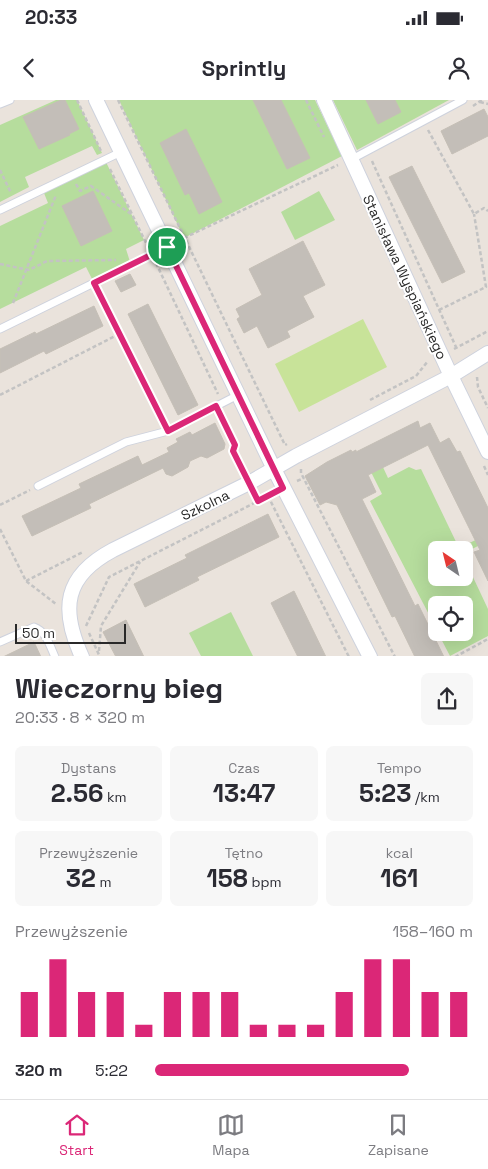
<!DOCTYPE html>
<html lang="pl">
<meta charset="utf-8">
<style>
:root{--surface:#fff;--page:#f7f7f7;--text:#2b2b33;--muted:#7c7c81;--line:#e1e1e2;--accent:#db2777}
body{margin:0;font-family:"Space Grotesk",sans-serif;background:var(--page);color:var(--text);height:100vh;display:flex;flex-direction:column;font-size:19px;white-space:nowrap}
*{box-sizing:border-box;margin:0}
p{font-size:16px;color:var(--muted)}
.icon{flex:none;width:28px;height:28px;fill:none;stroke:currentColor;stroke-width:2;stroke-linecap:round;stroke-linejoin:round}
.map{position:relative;height:556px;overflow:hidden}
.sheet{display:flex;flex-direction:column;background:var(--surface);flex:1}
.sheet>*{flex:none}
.needle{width:32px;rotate:325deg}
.buttons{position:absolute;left:428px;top:441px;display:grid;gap:10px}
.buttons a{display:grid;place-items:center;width:45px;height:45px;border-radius:8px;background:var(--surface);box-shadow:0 5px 20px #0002;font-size:25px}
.scale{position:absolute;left:15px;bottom:12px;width:111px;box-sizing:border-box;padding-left:5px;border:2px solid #292929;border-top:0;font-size:14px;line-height:18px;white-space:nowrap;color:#292929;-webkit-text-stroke:4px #fff;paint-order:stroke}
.pin{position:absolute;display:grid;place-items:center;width:42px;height:42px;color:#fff;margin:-21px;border:2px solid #fff;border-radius:50%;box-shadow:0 1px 5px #0007}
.round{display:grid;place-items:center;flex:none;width:52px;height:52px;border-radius:8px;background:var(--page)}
.overview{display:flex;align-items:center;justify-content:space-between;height:85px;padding:0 15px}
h1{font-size:28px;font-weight:700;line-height:38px}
.metrics{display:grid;grid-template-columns:repeat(3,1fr);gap:8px;height:85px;padding:5px 15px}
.metrics div{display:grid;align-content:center;border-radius:8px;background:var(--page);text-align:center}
.metrics b{font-size:25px;font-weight:700}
.metrics small{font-size:14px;font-weight:400}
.metrics p{font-size:14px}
.chart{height:140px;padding:10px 15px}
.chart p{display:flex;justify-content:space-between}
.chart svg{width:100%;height:90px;margin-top:5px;stroke:var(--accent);stroke-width:6}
ul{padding:0 15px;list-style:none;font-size:16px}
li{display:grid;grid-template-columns:80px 60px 1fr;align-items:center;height:38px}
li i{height:12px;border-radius:6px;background:var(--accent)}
.status{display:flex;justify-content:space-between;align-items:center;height:35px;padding:0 25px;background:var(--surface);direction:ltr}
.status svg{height:14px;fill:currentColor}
header{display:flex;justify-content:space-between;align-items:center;height:65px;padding:0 15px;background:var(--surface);font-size:22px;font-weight:700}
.menu{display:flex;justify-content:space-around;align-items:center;height:70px;border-top:1px solid var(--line);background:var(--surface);font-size:14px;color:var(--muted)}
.menu a{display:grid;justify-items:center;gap:2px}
.menu .current{color:var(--accent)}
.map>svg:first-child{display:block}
.green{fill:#b6dd9d}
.pitch{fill:#c8e399}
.building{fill:#c3beb8;stroke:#c5bfb6}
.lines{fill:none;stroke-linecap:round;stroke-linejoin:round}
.lane-casing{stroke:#ced2dd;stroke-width:9}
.street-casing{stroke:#ced2dd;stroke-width:16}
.path{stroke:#c3c3c3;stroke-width:2.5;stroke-dasharray:4 2.5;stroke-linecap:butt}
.lane{stroke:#fff;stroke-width:7}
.street{stroke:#fff;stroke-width:14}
.route-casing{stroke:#fff;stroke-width:10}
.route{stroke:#db2777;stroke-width:6}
.labels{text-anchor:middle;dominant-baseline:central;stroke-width:4;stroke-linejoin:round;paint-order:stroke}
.street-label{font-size:14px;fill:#292929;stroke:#fff}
</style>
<div class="status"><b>20:33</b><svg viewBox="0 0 49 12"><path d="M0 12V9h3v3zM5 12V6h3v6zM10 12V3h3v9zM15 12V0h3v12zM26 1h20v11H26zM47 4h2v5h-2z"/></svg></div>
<header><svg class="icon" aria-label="back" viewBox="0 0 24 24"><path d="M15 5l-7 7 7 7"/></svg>Sprintly<svg class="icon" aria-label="person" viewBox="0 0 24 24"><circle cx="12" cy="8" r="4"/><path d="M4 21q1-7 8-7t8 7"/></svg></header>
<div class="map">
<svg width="488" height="557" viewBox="0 0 488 557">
<rect width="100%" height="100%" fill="#eae3dc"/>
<g class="green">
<polygon points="56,0 77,0 102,53 97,55 92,46 25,77 29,87 0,102 0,25"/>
<polygon points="119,0 315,0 342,56 184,138"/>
<polygon points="333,0 449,0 357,50"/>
<polygon points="105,60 144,140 126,149 131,165 94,183 86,167 0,209 0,126 48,103 44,93 60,85 72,76"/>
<polygon points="319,91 335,120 295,140 281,112"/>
<polygon points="375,350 388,378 409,367 416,370 421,369 459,448 488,434 488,441 464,453 464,450 436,450 436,478 464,478 464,458 488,509 488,536 450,556 438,533 464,532 464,505 436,505 436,528 370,401 382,394 363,356"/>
<polygon points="231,512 253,556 201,556 189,533"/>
</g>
<polygon class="pitch" points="363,219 387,267 299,312 275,264"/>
<g class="building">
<polygon points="61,0 65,0 79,29 69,34 70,35 39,49 23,17"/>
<polygon points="253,0 281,0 310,58 287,69"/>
<polygon points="366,0 395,0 401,12 378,24"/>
<polygon points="484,9 488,17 488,36 452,54 441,31"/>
<polygon points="186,29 222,102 199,114 189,93 185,95 160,43"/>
<polygon points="412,66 465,172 442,183 389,77"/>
<polygon points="93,91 112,131 81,146 62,106"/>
<polygon points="303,141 325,185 303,196 314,217 287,231 290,237 268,248 257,226 244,233 237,219 240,217 236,209 262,195 249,169"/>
<polygon points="130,174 136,185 121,192 115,181"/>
<polygon points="148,204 198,305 178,315 128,214"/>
<polygon points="94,206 103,226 46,254 44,251 0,273 0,249 35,232 36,234"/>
<polygon points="418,321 420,328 430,323 440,343 449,338 457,352 460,351 488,408 488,481 474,452 480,450 428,345 368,375 376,392 362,399 415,506 418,504 444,557 415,557 395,516 392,517 337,405 326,402 320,405 305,376 327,362 351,350 352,352 356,350 356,352"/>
<polygon points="215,323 225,344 224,349 207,358 201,356 190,361 188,367 172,376 166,374 163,368 89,404 91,408 32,436 22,416 81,388 79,384 138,356 142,365 169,352 167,348 178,342 176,339 190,332 192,335"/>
<polygon points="268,414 279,437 197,477 199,480 145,507 134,484 187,458 185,455"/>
<polygon points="294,491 326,557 298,557 271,503"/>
<polygon points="126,520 144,557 116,557 103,532"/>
<polygon points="34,542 41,557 3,557"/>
</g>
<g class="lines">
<defs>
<g id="lane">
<polyline points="0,4 10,0"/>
<polyline points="352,59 463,0"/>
<polyline points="0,110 121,52"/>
<polyline points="0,229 167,147"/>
<polyline points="38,386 126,342 168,331 238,295"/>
<path d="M0,542L34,527C46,531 50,546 55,557"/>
</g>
<g id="street">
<polyline points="96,0 274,369 370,557"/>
<polyline points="324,0 451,276 488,352"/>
<path d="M82,557C60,509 64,476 113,450L249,383L296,356L451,276L488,253"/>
</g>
</defs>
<use href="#lane" class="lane-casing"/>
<use href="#street" class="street-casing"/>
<g class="path">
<polyline points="77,0 101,51"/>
<polyline points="118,0 285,345 287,344"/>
<polyline points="306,0 324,37"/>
<polyline points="480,2 488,4"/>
<polyline points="473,6 482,0"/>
<polyline points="428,30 474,114 484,108 488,111"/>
<polyline points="372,61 456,247"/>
<polyline points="110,69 147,145"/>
<polyline points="0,70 11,93"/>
<polyline points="76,84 80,91 91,86 131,114"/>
<polyline points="184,138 338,65"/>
<polyline points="156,163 218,294"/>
<polyline points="0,164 29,170 47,161 116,160"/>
<polyline points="98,191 163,323"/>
<polyline points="13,203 56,95"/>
<polyline points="439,210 486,187 474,114"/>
<polyline points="454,249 488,231"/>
<polyline points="477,277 478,287 488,308"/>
<polyline points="0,295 119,234"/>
<polyline points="370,300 416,276 428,261"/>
<polyline points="220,314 235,345 233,351 243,370"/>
<polyline points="484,366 488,375"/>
<polyline points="301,369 301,373 395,557"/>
<polyline points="297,381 304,378"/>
<polyline points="268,396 349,557"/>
<polyline points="0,405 30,390"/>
<polyline points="0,429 26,481 56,504"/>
<polyline points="26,481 83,452"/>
<polyline points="86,526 109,477 272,394"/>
<polyline points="89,533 100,557"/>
<polyline points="99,551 101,526 140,462"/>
<polyline points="455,557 488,539"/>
</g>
<use href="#lane" class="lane"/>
<use href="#street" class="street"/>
</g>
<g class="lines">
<defs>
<polygon id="route" points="167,147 283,388 258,401 233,351 235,345 216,306 168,331 94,183"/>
</defs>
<use href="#route" class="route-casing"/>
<use href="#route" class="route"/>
</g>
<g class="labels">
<g class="street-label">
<text transform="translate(405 177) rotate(65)">Stanisława Wyspiańskiego</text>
<text transform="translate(205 405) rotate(-26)">Szkolna</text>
</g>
</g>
</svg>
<div class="buttons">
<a><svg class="needle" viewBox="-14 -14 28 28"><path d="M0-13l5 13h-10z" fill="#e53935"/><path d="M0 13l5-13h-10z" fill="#7c7c81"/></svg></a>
<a><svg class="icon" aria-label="locate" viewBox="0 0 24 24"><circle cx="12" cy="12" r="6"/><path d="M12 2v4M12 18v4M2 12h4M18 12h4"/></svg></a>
</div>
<div class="scale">50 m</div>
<div class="pin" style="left:167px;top:147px;background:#1e9e55"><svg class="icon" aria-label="arrive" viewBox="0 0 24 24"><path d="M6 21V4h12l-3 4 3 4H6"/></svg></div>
</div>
<section class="sheet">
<div class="overview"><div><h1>Wieczorny bieg</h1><p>20:33 · 8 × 320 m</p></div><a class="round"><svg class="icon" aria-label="share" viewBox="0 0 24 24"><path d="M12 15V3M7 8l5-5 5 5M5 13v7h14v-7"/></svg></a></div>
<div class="metrics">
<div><p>Dystans</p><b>2.56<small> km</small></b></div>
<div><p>Czas</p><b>13:47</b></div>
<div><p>Tempo</p><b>5:23<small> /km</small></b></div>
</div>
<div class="metrics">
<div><p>Przewyższenie</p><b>32<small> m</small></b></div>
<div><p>Tętno</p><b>158<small> bpm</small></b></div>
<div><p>kcal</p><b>161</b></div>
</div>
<div class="chart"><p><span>Przewyższenie</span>158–160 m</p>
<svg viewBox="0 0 160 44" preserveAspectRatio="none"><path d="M5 44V22M15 44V6M25 44V22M35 44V22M45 44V38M55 44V22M65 44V22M75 44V22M85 44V38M95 44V38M105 44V38M115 44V22M125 44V6M135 44V6M145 44V22M155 44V22"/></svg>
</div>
<ul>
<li><b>320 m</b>5:22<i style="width:80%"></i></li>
</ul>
</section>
<nav class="menu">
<a class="current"><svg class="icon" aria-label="home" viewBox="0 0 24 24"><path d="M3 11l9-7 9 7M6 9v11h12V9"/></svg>Start</a>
<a><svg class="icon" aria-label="map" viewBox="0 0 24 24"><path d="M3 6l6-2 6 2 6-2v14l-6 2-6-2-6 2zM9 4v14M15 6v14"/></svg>Mapa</a>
<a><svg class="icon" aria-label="saved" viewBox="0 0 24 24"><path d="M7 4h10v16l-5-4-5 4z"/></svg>Zapisane</a>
</nav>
